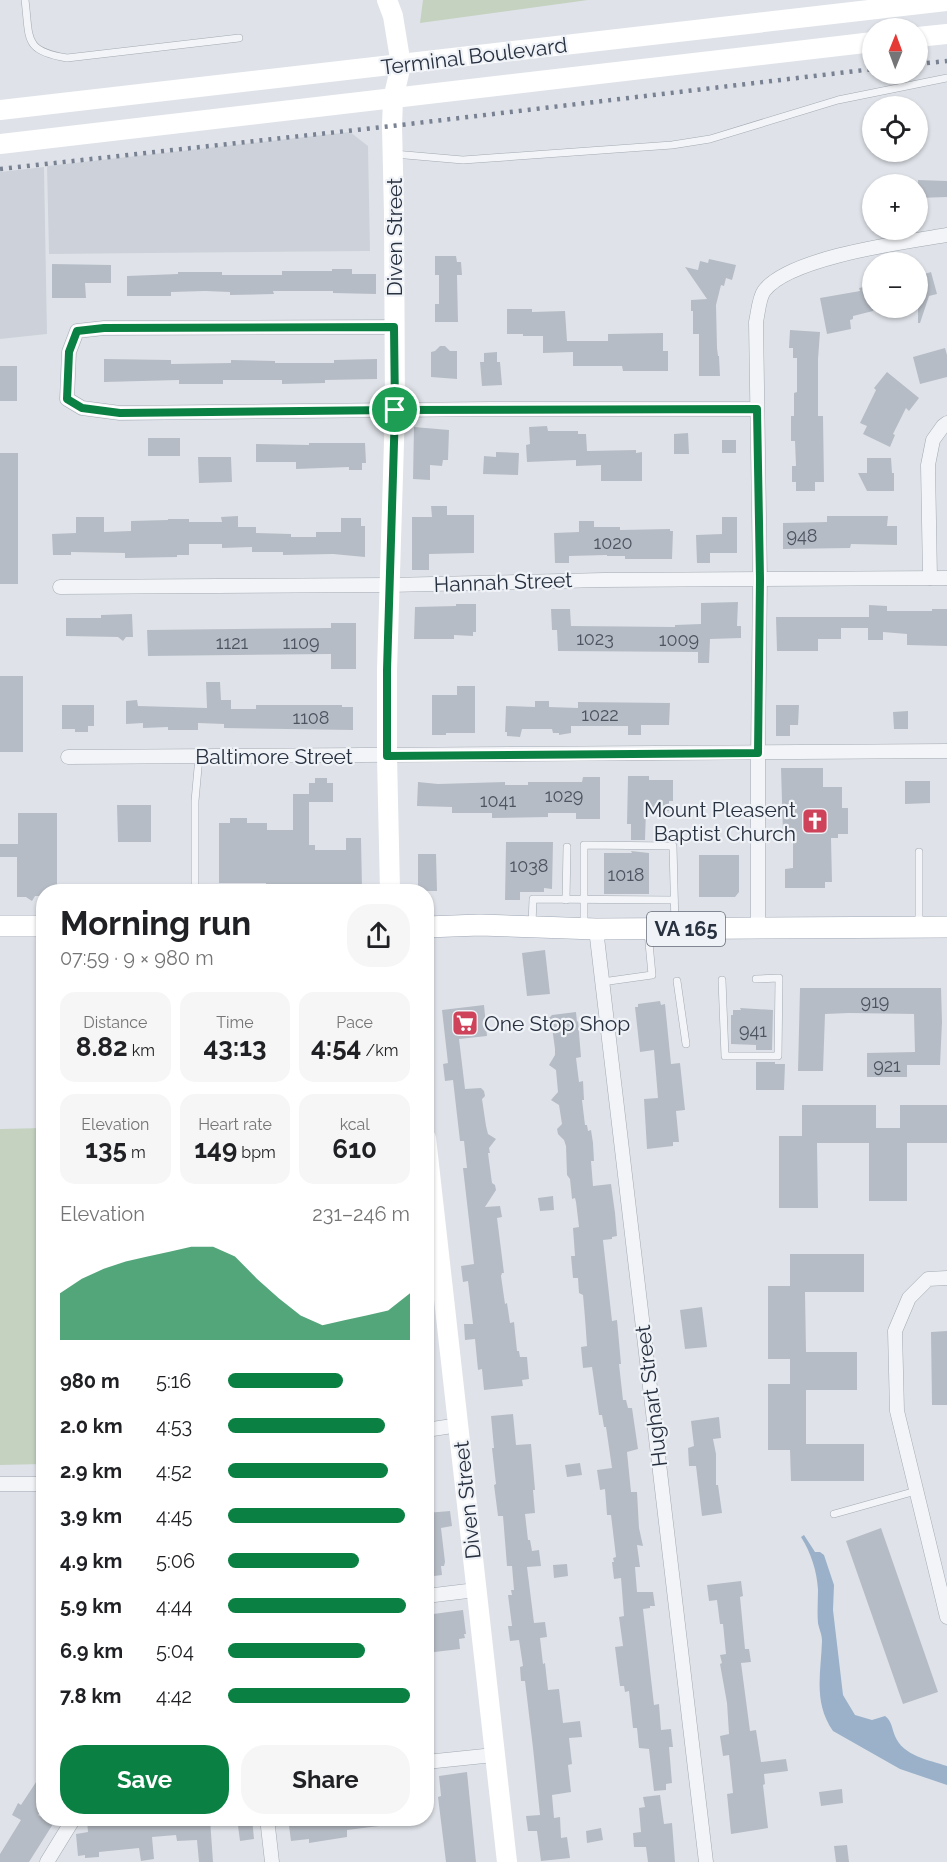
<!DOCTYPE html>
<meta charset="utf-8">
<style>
:root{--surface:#fff;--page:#f6f6f6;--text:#202124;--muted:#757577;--accent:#0b8043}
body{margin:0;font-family:Raleway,sans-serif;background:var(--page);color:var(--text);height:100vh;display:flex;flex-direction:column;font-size:22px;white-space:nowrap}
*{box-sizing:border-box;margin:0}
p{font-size:20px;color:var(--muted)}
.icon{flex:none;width:33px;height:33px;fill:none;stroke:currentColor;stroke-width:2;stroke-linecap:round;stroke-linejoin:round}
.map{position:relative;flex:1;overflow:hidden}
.sheet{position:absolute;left:36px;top:884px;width:398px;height:942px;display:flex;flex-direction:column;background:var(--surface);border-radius:24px;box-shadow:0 2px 4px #0004}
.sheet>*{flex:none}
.needle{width:39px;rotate:1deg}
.controls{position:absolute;left:862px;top:18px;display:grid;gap:12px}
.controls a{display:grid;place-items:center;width:66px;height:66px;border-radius:50%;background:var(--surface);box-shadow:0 2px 4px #0004;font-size:30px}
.pin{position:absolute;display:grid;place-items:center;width:51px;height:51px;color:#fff;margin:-26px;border:3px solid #fff;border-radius:50%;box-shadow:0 2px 6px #0007}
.round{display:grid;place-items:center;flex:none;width:63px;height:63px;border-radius:24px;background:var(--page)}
.summary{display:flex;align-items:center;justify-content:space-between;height:102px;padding:0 24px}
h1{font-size:33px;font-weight:700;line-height:45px}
.stats{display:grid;grid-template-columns:repeat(3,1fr);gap:9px;height:102px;padding:6px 24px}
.stats div{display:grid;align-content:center;border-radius:15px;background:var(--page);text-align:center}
.stats b{font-size:26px;font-weight:700}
.stats small{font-size:16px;font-weight:400}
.stats p{font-size:16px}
.chart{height:168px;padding:12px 24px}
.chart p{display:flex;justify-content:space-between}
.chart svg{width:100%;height:108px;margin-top:6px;fill:var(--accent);opacity:.7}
.cta{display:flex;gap:12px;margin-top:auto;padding:12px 24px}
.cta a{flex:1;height:69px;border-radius:24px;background:var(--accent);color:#fff;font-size:24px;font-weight:700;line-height:69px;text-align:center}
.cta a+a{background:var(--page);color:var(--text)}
ul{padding:0 24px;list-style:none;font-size:20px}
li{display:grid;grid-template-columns:96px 72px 1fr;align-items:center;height:45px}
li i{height:15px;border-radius:8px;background:var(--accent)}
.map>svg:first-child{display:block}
.built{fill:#cdd2da}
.green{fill:#c5d2c0}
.water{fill:#9ab1c9}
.building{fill:#b6bcc5}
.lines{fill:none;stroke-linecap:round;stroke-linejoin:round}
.lane-casing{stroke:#a4aab3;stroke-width:8}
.street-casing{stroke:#a4aab3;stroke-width:15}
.primary-casing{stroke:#9fa7b4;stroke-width:22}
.lane{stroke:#f2f4f7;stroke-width:7}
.street{stroke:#f2f4f7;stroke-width:14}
.secondary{stroke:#fff;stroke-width:20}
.primary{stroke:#fff;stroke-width:21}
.rail{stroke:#798292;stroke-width:4.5;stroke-dasharray:3 6;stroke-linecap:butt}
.route-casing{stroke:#fff;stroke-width:12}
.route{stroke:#0b8043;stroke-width:8}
.labels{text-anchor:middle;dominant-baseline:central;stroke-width:4.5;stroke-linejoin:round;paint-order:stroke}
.number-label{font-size:18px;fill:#4c5461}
.shield{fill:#eff2f6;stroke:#646b77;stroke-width:1.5}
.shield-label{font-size:20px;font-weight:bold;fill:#283140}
.street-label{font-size:21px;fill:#283140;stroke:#eff2f6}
.poi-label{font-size:21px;fill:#283140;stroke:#eff2f6;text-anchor:end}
</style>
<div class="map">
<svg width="947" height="1862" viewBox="0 0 947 1862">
<rect width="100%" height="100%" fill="#dfe3e9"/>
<g class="built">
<polygon points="350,132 368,146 370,251 49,254 47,166"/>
<polygon points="44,167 47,334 0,339 0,172"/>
</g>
<g class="green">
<polygon points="423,0 588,0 420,23"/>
<polygon points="43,1128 43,1464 0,1465 0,1129"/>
</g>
<path class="water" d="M804,1535L815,1552H820L824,1555L834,1585L833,1610L843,1695L855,1715L872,1720L885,1716C892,1721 892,1729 895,1736C903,1756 929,1760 947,1766V1785L900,1769L833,1731C813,1702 821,1673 822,1641C822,1634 819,1629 818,1623C817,1612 818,1601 818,1590C817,1571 811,1553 801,1537Z"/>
<g class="building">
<polygon points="918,180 947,181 947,197 918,198"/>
<polygon points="435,256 456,256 457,262 461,262 462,275 457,275 458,322 435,322 435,304 439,304 439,275 435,275"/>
<polygon points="709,259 736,265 732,280 726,278 724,286 721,285 716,305 717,348 718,356 719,356 720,376 699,376 699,334 693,334 693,311 691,311 691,300 707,299 685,267 698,270 700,261 708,263"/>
<polygon points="52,264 111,265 111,283 85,283 86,298 52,298"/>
<polygon points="332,269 352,269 352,274 376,274 376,294 333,293 333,291 273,291 274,294 230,295 230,292 205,291 171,292 171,296 127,296 127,276 178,274 178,272 222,272 222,275 282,275 282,271 332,271"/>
<polygon points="931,272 937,294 929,296 920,323 918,323 918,276"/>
<polygon points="873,285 873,311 853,316 853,319 850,320 851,329 827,334 820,298 860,291 859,288"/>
<polygon points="507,309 532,309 532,312 565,311 567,341 608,341 608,334 663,333 663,351 668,351 668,371 623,371 622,366 573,366 573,352 543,353 543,336 523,336 523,334 507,334"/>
<polygon points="790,330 820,332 818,359 818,416 823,416 824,482 815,482 815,491 796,491 796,482 792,482 792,466 796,466 795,441 791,441 791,416 794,416 794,393 797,392 797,358 793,358 793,348 789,348"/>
<polygon points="440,346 445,346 450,351 457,351 457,379 431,377 431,352 435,351"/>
<polygon points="945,348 947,355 947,377 920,384 913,357"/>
<polygon points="497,352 497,362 500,362 502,385 482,386 480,362 484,362 484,353"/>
<polygon points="104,359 171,360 171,364 231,363 231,360 275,361 275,363 334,363 334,360 377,359 377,379 325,380 325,383 282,384 282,380 223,380 223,384 179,384 179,380 104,382"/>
<rect x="0" y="366" width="17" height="35"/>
<polygon points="887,372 919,398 909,411 906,408 893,434 895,435 890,447 863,434 867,426 860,423 876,390 874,388"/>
<polygon points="547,426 548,431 578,431 578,434 586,434 587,451 636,450 636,453 642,452 642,481 601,481 601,465 576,466 576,460 527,462 526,445 530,444 529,427"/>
<polygon points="414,427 449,430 448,460 443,460 442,466 430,465 430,480 413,479"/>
<polygon points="688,433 689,454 674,454 674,434"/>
<rect x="148" y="438" width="32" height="18"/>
<rect x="722" y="440" width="14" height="13"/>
<polygon points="309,443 365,443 366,463 362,463 362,470 349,470 349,467 296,469 296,462 256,462 256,444 309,445"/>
<polygon points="496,452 519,453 518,475 483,474 484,456 496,457"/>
<rect x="0" y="453" width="18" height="131"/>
<polygon points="198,457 231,457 232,482 199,483"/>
<polygon points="867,458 891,458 892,473 894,473 894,491 867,491 858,473 867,473"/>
<polygon points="431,506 447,506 447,515 474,515 474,553 429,554 429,570 412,570 412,517 432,517"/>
<polygon points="238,516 238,527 256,527 256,533 291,534 291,537 316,537 316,532 341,532 341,518 361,518 361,526 365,526 365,557 333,554 283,555 283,552 252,552 252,547 222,548 222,544 189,544 189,555 177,555 177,557 125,558 125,553 71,552 71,555 53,555 52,534 76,533 76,517 104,517 104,532 131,531 131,521 168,520 168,519 189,519 189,522 222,522 221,517"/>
<polygon points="827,516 888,516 887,526 897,526 897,545 851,544 850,548 783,549 783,523 827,522"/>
<polygon points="722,517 737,517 737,553 710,553 710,563 697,563 696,535 722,534"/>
<polygon points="579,521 594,521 594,527 620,527 620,530 670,529 670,531 673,531 672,559 625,559 625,556 607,556 607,555 569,556 569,563 555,563 554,533 579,532"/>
<polygon points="738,602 737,626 741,626 741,638 710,639 709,663 698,663 698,652 558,651 557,630 552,630 551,609 570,609 571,626 675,627 675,625 701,624 701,603"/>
<polygon points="456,604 476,604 476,632 473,632 473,636 454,635 454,639 414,639 415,607 456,606"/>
<polygon points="869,605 887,606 887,611 932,611 932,609 947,609 947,646 907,645 907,634 883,632 883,640 868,640 868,628 841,628 841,639 818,639 818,651 777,651 776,617 869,617"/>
<polygon points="132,614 133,637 126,637 123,641 118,637 66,636 66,618 101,618 101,615"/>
<polygon points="331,623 356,623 356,669 331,669 331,654 148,656 147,630 331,628"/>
<rect x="0" y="676" width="23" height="76"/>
<polygon points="206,682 220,682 221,700 231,700 231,709 256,709 256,705 342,705 342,707 353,707 353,730 224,728 224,724 198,723 198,730 168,730 168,727 143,728 143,723 126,724 126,701 137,700 138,706 207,708"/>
<polygon points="457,686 475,686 475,733 446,733 446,735 432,735 432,695 457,695"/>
<polygon points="535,701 549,701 549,707 578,708 578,702 670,703 669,725 641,725 641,735 628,735 628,726 571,726 571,733 559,735 559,733 553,733 552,729 522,729 520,737 507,736 507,732 505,732 506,706 535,707"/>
<polygon points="62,705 94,705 94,726 88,726 88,732 75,732 75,729 62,729"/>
<polygon points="776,705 799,705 798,725 790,725 790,736 776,736"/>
<polygon points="908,711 908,729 894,729 893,712"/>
<polygon points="781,768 823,768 823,787 842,787 842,808 848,808 848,834 838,834 838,838 831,838 832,882 825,882 825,888 785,888 785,869 793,868 793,834 783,834"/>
<polygon points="628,776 649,776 649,780 673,780 673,801 669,801 669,811 646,811 645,840 631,840 631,824 627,824"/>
<polygon points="583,777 600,777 600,819 576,819 576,813 548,813 548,817 492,818 492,813 452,813 452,807 417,806 418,782 438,784 505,782 505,785 528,785 528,782 582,782"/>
<polygon points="315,778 327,778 327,783 333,783 333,802 309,802 309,845 315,845 315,850 346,850 346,838 361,838 362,888 266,889 266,883 219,883 219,823 230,823 230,818 247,818 247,823 267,823 267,830 293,830 293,794 309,794 309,783 315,783"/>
<polygon points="905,781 930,781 930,803 905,804"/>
<polygon points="117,805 151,805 151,842 118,842"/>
<polygon points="18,813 57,813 57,891 44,891 44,896 35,896 32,901 26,897 17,897 17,857 0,857 0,844 18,844"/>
<polygon points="506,842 553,842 552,889 544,888 544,892 520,892 520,900 505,900"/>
<polygon points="631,851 649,853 649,894 604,894 604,853 632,853"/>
<polygon points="418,854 436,854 437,891 418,891"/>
<polygon points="699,855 739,855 739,892 735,897 699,897"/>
<polygon points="545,950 550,994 527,996 522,953"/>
<polygon points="800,988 941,988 942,1022 940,1065 907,1065 907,1077 867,1077 867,1053 915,1052 914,1014 849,1013 825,1014 823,1071 798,1071"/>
<polygon points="660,1001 661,1005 665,1004 671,1064 680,1063 685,1110 676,1111 679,1142 673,1142 673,1146 647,1149 644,1099 658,1098 654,1050 640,1052 635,1007 638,1007 638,1004"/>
<polygon points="484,1005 487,1036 459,1039 465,1089 481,1088 484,1091 485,1096 482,1099 486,1126 488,1134 496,1139 489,1148 490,1153 488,1153 492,1183 495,1185 496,1190 485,1207 500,1206 502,1217 497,1218 504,1273 502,1273 501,1276 505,1304 507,1303 510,1323 514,1322 517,1351 519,1351 520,1357 527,1357 529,1379 522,1380 523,1386 484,1390 482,1369 478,1370 475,1339 465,1340 464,1324 473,1324 468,1281 463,1282 461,1266 474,1264 463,1168 467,1168 464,1141 460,1141 453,1080 445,1081 443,1064 448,1063 442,1010"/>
<polygon points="740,1008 773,1010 772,1050 756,1050 756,1045 731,1044 731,1015 733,1015 733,1010 741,1010"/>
<polygon points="576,1012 577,1022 578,1021 581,1057 576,1058 579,1082 583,1081 584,1100 582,1100 585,1125 587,1125 588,1131 591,1130 593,1143 594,1161 591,1161 593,1186 611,1184 615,1213 617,1236 612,1237 612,1239 603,1240 612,1321 617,1320 621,1364 619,1364 623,1400 626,1400 628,1408 632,1408 638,1449 627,1452 631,1492 637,1492 639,1528 643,1546 637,1545 640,1567 635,1567 637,1592 653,1592 655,1606 650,1606 650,1608 643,1609 654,1705 659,1704 661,1730 671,1729 673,1747 669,1747 672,1783 666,1784 666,1790 654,1791 649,1749 639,1748 637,1728 633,1728 629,1691 625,1692 624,1686 620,1686 615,1647 623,1646 619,1617 624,1616 621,1578 614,1579 612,1562 614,1562 613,1558 616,1557 611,1515 607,1515 605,1489 600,1490 597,1470 612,1468 606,1427 604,1427 602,1415 599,1415 592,1367 583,1368 581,1347 587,1346 585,1318 583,1295 579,1293 578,1278 573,1278 571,1256 575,1256 573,1228 579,1227 576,1202 575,1198 572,1199 570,1179 567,1175 566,1146 564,1140 558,1134 557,1129 562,1124 559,1105 551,1100 558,1092 556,1070 549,1065 555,1055 555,1049 552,1027 549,1024 548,1019 552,1015"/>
<polygon points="756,1062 775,1062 775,1064 785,1064 784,1090 756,1090"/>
<polygon points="802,1105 876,1105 876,1128 900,1128 900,1105 947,1105 947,1143 907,1143 907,1201 869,1201 869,1143 817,1143 818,1208 779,1208 779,1136 802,1136"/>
<polygon points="553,1196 554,1210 540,1211 538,1198"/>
<polygon points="790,1254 864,1254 864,1292 805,1292 806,1352 857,1352 857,1390 806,1390 806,1444 864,1444 864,1481 791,1481 790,1450 768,1450 768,1384 790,1384 790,1359 768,1359 768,1286 790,1286"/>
<polygon points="702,1307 707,1347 685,1349 680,1310"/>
<polygon points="947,1331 947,1405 932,1405 931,1332"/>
<polygon points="513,1414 516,1445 531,1444 535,1490 533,1490 535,1513 525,1514 528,1540 530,1540 532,1551 539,1550 541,1566 527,1567 534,1623 545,1622 547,1637 540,1638 543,1664 545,1663 548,1690 559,1689 563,1723 580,1721 582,1737 569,1738 572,1764 568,1765 571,1792 552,1795 554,1818 560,1817 561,1838 567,1837 570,1858 541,1861 537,1831 528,1831 526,1816 540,1815 533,1748 525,1681 521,1681 520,1667 523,1666 519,1640 510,1641 508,1626 512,1626 508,1595 512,1595 511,1590 514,1590 512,1566 507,1566 503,1516 498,1516 494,1485 496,1484 492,1448 494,1448 491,1416"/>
<polygon points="719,1417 721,1438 713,1439 716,1454 716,1485 718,1485 722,1513 702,1516 696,1466 689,1466 688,1448 694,1446 691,1421"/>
<polygon points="580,1463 582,1475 567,1477 565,1465"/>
<polygon points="450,1511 452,1526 441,1528 445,1562 444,1566 441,1566 442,1575 426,1577 426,1513"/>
<polygon points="881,1528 938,1692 903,1704 846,1541"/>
<polygon points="567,1564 568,1576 554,1578 553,1565"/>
<polygon points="741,1581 743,1596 740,1597 745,1649 749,1649 751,1662 741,1663 750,1731 756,1730 761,1762 786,1759 788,1771 764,1774 765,1784 763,1785 768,1828 731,1834 727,1794 733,1793 729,1755 723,1756 720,1736 729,1734 727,1703 720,1664 722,1663 720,1655 726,1654 723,1624 720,1624 717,1600 709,1601 707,1585"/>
<polygon points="463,1610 466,1634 464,1634 465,1638 459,1639 460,1649 426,1653 426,1615"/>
<polygon points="44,1770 44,1807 38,1815 53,1824 29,1862 0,1862 0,1854 21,1820 12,1815 18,1803 21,1805"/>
<polygon points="467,1772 476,1862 446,1862 438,1797 441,1796 439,1776"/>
<polygon points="842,1789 843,1803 821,1806 819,1792"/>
<polygon points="660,1795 664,1824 672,1823 675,1862 648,1862 646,1847 634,1847 633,1833 641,1832 639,1808 645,1807 643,1797"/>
<polygon points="102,1818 210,1819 213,1862 199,1862 197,1840 177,1841 176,1835 152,1837 154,1859 141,1861 139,1848 99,1852 99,1857 85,1858 85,1855 78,1856 76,1834 88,1832 87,1820"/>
<polygon points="237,1818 252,1818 254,1839 240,1841"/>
<polygon points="288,1818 379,1818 379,1826 347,1830 347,1837 309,1843 309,1839 291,1841"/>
<polygon points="601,1828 603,1840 587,1843 586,1831"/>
<polygon points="847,1845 849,1862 836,1862 834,1846"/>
</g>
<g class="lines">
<defs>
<g id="lane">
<path d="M25,0C30,39 23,51 67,58L239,38"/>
<polyline points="394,154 463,160 672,145 710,139 838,100 947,78"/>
<polyline points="195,891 195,801 199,757"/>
<polyline points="566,900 567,847"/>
<polyline points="532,924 533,899 674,900"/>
<polyline points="919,925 919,852"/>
<polyline points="584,926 584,845 673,846 675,926"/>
<polyline points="722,980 725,1056 778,1056 779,978 756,979"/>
<polyline points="677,981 686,1044"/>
<polyline points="602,982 652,975 648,932"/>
<polyline points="834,1514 916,1491"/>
</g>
<g id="street">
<polyline points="394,327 104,328 77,331 69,352 67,399 82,408 120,413 490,409 757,409"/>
<polyline points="930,578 928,465 933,440 943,426 947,423"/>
<polyline points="60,587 389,585 603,580 947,578"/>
<polyline points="68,757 947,751"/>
<path d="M758,928V753L760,579L756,322C758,313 759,298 764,291C789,257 905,242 947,235"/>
<polyline points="596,929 706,1862"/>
<polyline points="426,1276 442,1275"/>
<polyline points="947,1278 928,1279 909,1298 895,1331 897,1411 947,1617"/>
<polyline points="426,1430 459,1425"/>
<polyline points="0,1484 44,1484"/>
<polyline points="426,1596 476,1590"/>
<polyline points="426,1762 494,1755"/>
<polyline points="267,1818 272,1862"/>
<polyline points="47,1862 74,1818"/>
</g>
<g id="primary">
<polyline points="0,926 44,926"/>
<polyline points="426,927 480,925 596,929 947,927"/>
</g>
</defs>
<use href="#lane" class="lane-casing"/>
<use href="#street" class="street-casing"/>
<use href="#primary" class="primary-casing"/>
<use href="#lane" class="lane"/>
<use href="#street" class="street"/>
<g class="secondary">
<polyline points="387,0 393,16 401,65 393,99 392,126 394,213 395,410 387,670 387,756 390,891"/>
<polyline points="918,37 947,34"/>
<polyline points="0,110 947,1"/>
<polyline points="0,144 873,42"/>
<polyline points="426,1138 507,1862"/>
</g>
<use href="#primary" class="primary"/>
<g class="rail">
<polyline points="918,64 947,61"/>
<polyline points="0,169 392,126 873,69"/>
</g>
</g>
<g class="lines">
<defs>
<polyline id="route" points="395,410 120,413 82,408 67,399 69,352 77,331 104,328 394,327 395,410 757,409 760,579 758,753 387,756 387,670 395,410"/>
</defs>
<use href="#route" class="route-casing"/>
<use href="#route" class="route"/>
</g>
<defs>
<symbol id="church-square" viewBox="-11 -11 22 22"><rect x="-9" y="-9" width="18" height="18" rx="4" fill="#ce435a" stroke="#eff2f6"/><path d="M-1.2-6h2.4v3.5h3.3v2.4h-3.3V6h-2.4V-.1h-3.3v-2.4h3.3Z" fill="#fff"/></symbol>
<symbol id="supermarket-square" viewBox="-11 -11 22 22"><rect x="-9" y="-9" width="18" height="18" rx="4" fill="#ce435a" stroke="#eff2f6"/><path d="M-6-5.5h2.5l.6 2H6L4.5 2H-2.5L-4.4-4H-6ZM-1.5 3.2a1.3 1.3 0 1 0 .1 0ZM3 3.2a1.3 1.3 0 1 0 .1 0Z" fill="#fff"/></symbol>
</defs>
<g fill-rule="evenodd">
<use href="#church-square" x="800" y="806" width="30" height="30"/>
<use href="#supermarket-square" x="450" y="1008" width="30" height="30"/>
</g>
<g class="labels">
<g class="number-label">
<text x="802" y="535">948</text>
<text x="613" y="542">1020</text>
<text x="595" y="638">1023</text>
<text x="679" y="639">1009</text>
<text x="232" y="642">1121</text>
<text x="301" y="642">1109</text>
<text x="600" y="714">1022</text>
<text x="311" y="717">1108</text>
<text x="564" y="795">1029</text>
<text x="498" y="800">1041</text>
<text x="529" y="865">1038</text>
<text x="626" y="874">1018</text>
<text x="875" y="1001">919</text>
<text x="753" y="1030">941</text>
<text x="887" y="1065">921</text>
</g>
<rect class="shield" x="647" y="912" width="78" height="34" rx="4.5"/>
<g class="shield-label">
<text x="686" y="929">VA 165</text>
</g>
<g class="street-label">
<text transform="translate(474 56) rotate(-7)">Terminal Boulevard</text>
<text transform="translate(394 237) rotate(-90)">Diven Street</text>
<text transform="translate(503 582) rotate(-2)">Hannah Street</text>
<text x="274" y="756">Baltimore Street</text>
<text transform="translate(651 1396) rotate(-97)">Hughart Street</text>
<text transform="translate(467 1500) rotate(-96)">Diven Street</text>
</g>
<g class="poi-label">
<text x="796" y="809">Mount Pleasent<tspan x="796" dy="24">Baptist Church</tspan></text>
<text x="484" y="1023" text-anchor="start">One Stop Shop</text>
</g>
</g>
</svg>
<div class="controls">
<a><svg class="needle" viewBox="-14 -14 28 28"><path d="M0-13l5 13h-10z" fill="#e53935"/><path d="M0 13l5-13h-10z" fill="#757577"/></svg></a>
<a><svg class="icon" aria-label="locate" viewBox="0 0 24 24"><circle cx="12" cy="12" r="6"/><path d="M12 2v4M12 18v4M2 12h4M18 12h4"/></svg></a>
<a>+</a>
<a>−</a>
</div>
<div class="pin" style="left:395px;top:410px;background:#1e9e55"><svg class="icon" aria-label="arrive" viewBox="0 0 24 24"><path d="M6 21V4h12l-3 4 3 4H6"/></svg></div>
<section class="sheet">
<div class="summary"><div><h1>Morning run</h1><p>07:59 · 9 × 980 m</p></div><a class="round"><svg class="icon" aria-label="share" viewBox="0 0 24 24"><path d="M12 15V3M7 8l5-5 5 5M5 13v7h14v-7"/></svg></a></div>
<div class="stats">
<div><p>Distance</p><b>8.82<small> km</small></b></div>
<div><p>Time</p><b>43:13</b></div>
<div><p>Pace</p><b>4:54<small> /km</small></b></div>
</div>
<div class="stats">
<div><p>Elevation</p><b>135<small> m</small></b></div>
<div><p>Heart rate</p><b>149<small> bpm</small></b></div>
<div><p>kcal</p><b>610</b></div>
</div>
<div class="chart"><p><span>Elevation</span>231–246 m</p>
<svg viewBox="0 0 160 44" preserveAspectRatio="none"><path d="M0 44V25L10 19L20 15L30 12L40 10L50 8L60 6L70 6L80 10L90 19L100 27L110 34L120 38L130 36L140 34L150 32L160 25V44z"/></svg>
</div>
<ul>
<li><b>980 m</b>5:16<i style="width:63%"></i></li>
<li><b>2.0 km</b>4:53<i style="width:86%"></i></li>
<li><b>2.9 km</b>4:52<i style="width:88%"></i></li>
<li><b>3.9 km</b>4:45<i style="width:97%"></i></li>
<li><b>4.9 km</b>5:06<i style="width:72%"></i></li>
<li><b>5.9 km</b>4:44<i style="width:98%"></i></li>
<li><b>6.9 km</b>5:04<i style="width:75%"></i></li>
<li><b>7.8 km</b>4:42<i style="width:100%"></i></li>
</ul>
<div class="cta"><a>Save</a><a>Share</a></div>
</section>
</div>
